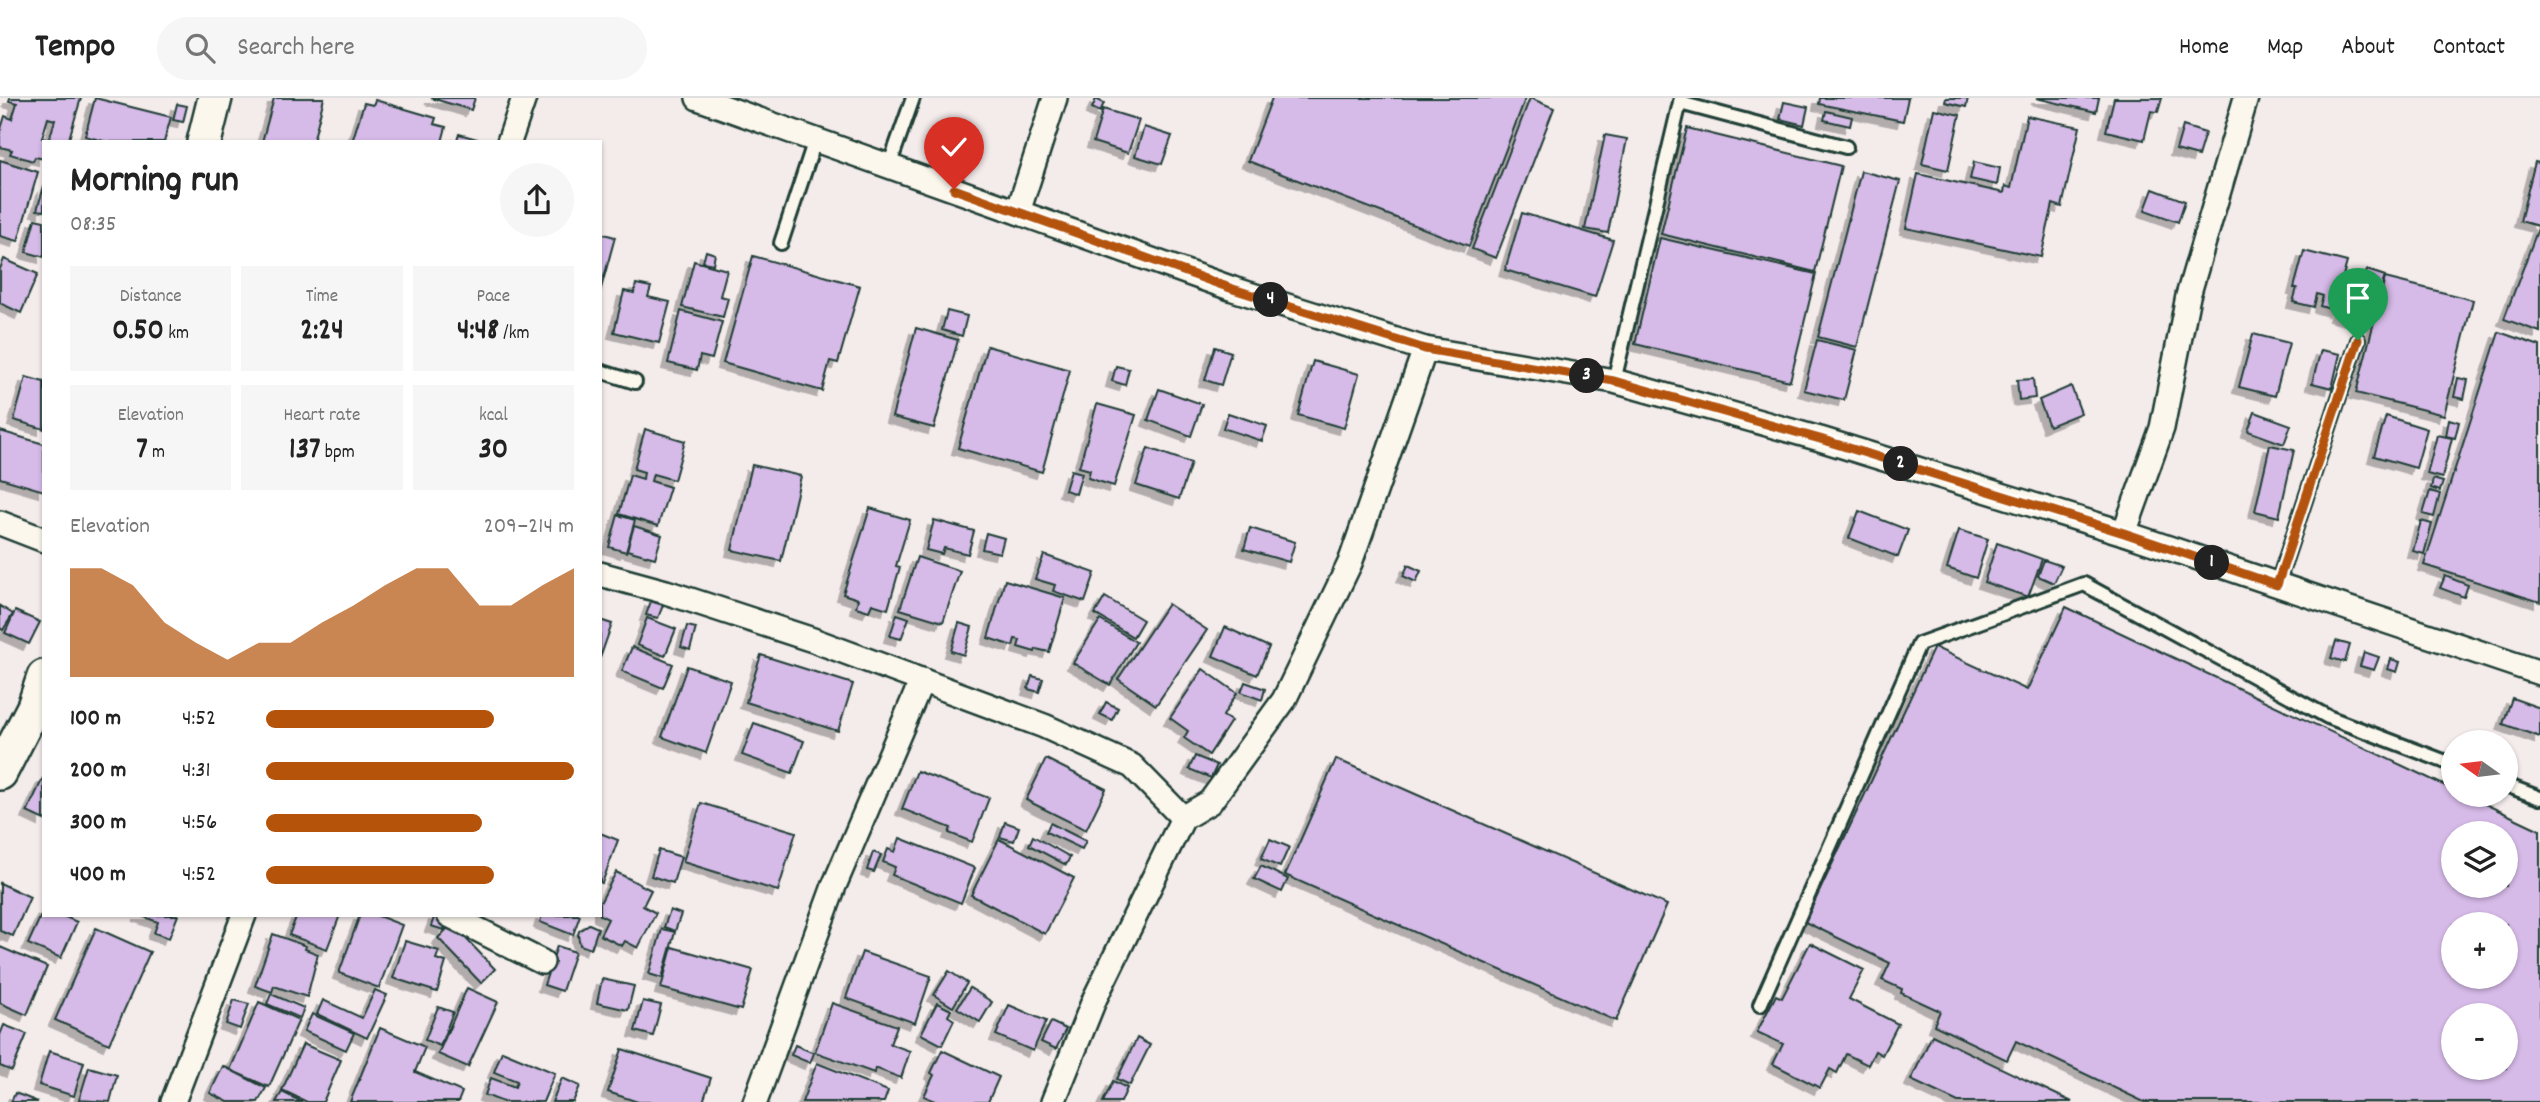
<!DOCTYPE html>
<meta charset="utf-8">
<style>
:root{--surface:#fff;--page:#f6f6f6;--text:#222;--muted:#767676;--line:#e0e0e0;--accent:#b45309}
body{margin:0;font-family:Dekko,sans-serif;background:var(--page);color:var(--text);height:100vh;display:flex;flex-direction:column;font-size:26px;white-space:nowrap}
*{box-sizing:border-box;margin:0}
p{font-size:23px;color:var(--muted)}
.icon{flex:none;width:38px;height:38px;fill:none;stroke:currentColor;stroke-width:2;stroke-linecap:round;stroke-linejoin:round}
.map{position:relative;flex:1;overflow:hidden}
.panel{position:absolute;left:42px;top:42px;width:560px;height:777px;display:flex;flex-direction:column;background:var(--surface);border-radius:0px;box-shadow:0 2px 5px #0004}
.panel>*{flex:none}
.needle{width:46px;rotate:284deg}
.controls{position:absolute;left:2441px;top:632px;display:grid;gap:14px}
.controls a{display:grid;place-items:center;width:77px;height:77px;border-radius:50%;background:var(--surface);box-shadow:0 2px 5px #0004;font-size:35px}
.pin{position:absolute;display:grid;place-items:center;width:60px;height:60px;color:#fff;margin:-72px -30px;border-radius:50% 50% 50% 0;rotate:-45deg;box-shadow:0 0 7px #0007}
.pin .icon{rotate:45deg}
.km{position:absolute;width:35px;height:35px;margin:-18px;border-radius:50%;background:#222;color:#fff;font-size:19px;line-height:35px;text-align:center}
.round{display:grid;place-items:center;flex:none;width:74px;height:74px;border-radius:37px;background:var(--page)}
.overview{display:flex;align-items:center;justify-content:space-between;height:119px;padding:0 28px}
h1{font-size:38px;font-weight:700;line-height:52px}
.metrics{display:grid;grid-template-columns:repeat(3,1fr);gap:10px;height:119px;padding:7px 28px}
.metrics div{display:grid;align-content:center;border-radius:0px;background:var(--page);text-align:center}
.metrics b{font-size:30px;font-weight:700}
.metrics small{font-size:19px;font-weight:400}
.metrics p{font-size:19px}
.chart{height:196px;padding:14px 28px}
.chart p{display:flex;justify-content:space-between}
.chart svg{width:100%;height:126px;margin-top:7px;fill:var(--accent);opacity:.7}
ul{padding:0 28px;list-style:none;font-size:23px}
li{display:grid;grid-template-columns:112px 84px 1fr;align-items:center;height:52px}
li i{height:18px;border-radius:9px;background:var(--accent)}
header{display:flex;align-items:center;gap:42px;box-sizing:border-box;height:98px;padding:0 35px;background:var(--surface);border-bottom:2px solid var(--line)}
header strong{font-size:33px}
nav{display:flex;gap:38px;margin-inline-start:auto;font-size:24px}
.search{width:490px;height:63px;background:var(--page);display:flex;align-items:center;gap:18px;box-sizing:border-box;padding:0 24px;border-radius:38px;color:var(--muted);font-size:26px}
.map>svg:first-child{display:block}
.building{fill:#d6bae8;stroke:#1f3d34;stroke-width:2;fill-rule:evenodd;filter:url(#shadow)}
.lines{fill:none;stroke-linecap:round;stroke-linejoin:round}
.lane-casing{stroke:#1f3d34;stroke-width:18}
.street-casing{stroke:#1f3d34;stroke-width:28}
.secondary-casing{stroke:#1f3d34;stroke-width:38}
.lane{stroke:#fbf7ec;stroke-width:12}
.street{stroke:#fbf7ec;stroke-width:23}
.secondary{stroke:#fbf7ec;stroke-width:33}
.route-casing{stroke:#fff;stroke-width:14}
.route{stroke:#b45309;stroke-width:9}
</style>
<header>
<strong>Tempo</strong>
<div class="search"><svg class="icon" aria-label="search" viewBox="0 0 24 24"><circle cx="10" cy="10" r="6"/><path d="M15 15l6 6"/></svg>Search here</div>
<nav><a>Home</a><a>Map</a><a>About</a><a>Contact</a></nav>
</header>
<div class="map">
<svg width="2540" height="1004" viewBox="0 0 2540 1004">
<defs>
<filter id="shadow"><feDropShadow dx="-6" dy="6" stdDeviation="0" flood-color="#0004"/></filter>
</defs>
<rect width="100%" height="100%" fill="#f4ebeb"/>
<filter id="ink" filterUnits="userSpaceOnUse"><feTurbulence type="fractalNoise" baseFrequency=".0143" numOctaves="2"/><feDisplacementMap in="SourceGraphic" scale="14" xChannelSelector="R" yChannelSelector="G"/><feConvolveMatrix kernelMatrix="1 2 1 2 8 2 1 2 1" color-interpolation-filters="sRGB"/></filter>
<g filter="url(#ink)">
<g class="building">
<path d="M10,0H81L68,44H44V61L35,59L33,63L10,56L12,52L0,49V34L5,18L12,21L17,5L9,3ZM48,20L55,22L49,42L42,40Z"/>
<polygon points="95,0 171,19 164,44 107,44 85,38"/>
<polygon points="274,0 324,0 313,44 262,44"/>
<polygon points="431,0 475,0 471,12"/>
<polygon points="1272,0 1522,0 1525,1 1469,148 1248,63"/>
<polygon points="1530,0 1554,10 1496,160 1472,151"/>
<polygon points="1820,0 1908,0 1903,23 1819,6"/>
<polygon points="1946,0 1968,0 1966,9 1945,4"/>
<polygon points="2036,0 2099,0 2096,14"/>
<polygon points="2114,0 2162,0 2158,14 2151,13 2144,42 2106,33"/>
<polygon points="1096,1 1104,5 1100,14 1092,10"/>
<polygon points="375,2 436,20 434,26 446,29 442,44 352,44 364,5 373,7"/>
<polygon points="1784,4 1808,9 1804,27 1780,21"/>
<polygon points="177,6 187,8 183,24 173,22"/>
<polygon points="1103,11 1139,22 1128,55 1093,44"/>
<polygon points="1934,11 1960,17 1948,72 1922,66"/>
<polygon points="1826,13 1852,19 1850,28 1824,22"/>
<polygon points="2027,18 2080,29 2062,109 2053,106 2041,159 1906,130 1918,76 2004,95 2005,88 2011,90"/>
<polygon points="2183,28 2205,35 2198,58 2176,52"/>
<polygon points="1144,29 1172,38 1162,66 1135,58"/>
<polygon points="1687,30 1841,68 1815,174 1661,136"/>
<polygon points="459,36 477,41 476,44 456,44"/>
<polygon points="1605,37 1627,41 1608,135 1585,131"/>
<polygon points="0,62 38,74 18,143 0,138"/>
<polygon points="1974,64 2000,70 1997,87 1970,81"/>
<polygon points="2535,64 2540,65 2538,128 2520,123"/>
<polygon points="1861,73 1900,83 1857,249 1818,239"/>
<polygon points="44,88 44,113 37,112"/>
<polygon points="2153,91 2185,103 2178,124 2145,112"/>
<polygon points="1522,115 1613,142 1595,199 1505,172"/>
<polygon points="35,121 44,123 44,159 26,154"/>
<polygon points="2540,125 2540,234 2504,221"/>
<polygon points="600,135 615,139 600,194"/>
<polygon points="1660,140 1816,176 1790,283 1635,246"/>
<polygon points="706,153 715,156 713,166 703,164"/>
<polygon points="2304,153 2347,164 2334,212 2320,208 2323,198 2317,196 2314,209 2293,204 2297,190 2294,190"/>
<polygon points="753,158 860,188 838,265 830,263 822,293 723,265"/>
<polygon points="4,161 38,176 21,215 0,205 0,171"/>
<polygon points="694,163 727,172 720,198 728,200 723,219 682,209"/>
<polygon points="2367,172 2385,178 2371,225 2353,220"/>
<polygon points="2346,180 2362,185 2351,221 2335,217"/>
<polygon points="2385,180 2473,202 2444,317 2356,295"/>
<polygon points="636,186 651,189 648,199 670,204 659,245 614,234 624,193 634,195"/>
<polygon points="681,213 722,224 712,261 700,258 697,272 668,265"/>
<polygon points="947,213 967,218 962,238 942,232"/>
<polygon points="916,230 958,242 934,330 892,319"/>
<polygon points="2499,234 2540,248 2540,504 2424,467"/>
<polygon points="2253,236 2289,245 2275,298 2239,289"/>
<polygon points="1817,242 1857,252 1844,302 1804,292"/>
<polygon points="987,248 1070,272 1042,374 958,350"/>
<polygon points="1215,249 1231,254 1221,287 1205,282"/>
<polygon points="2321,252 2340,256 2332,290 2312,285"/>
<polygon points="1313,263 1359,276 1344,330 1298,317"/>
<polygon points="1116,268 1129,271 1125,287 1112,283"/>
<polygon points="26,279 44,284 44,331 14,322"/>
<polygon points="2458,280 2468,282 2464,301 2454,299"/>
<polygon points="2033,281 2035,300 2019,302 2017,282"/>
<polygon points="2071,288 2081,315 2049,328 2039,302"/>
<polygon points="1159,291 1202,306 1191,338 1148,322"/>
<polygon points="1097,306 1136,317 1114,388 1088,380 1090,372 1079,369"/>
<polygon points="2255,314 2291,327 2284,346 2248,333"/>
<polygon points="1228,315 1267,328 1262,343 1223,330"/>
<polygon points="2386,318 2427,331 2416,370 2374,358"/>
<polygon points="2449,321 2459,324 2455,340 2446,338"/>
<polygon points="645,331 685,343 674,382 653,376 651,383 670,389 658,428 619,416 630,377 643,381 644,374 634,371"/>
<polygon points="0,333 44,346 44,393 0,380"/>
<polygon points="2437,337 2452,340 2442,380 2427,376"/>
<polygon points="2270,347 2294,352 2279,419 2255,413"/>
<polygon points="1148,350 1191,365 1179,401 1136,387"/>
<polygon points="752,367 801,378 781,463 732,452"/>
<polygon points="1071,372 1082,375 1076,396 1065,392"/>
<polygon points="2433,381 2443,384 2440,393 2431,390"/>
<polygon points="2430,393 2440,396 2434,419 2423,416"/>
<polygon points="870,410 910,422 896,468 900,469 888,511 872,506 869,513 856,509 858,501 843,496"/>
<polygon points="1859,413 1908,432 1898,459 1849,440"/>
<polygon points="618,417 635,422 626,454 609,449"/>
<polygon points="934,422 974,433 968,456 944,450 942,456 926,452"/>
<polygon points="2421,423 2432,426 2424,456 2413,453"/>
<polygon points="634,428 662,437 655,460 627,452"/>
<polygon points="1250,430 1295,444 1289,464 1244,451"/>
<polygon points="1959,432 1988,441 1976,480 1947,470"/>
<polygon points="986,435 1004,440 1000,455 982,451"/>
<polygon points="1997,445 2042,461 2028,499 1984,484"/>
<polygon points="1044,457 1095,475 1085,504 1053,493 1055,487 1035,481"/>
<polygon points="917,459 960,473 943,524 900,511"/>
<polygon points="2044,462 2062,468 2054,485 2038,478"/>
<polygon points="1408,467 1421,473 1416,484 1403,478"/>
<polygon points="2445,478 2468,487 2464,499 2440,490"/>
<polygon points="1005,482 1065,500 1049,554 1036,551 1035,554 1018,549 1020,542 1015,541 1013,548 988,540"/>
<polygon points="1105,499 1143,522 1133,539 1095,516"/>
<polygon points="651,503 663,507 658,520 646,517"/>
<polygon points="1168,506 1207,532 1156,607 1118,581"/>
<polygon points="0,508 13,516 3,532 0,530"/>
<path d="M2066,509L2454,692V696H2464L2540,732V1004H2144L2016,943L2007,962L1934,927L1940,913L1901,895L1902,891L1882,882L1890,865L1805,824L1934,549L2027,592ZM2454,735H2506V788H2454ZM2454,826H2506V878H2454ZM2454,917H2506V970H2454Z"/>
<polygon points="15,513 40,524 29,546 5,535"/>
<polygon points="897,516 909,520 901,541 890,538"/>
<polygon points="647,520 676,531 665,558 637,547"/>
<polygon points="600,522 612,526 600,560"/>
<polygon points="1100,522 1136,544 1110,587 1073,565"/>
<polygon points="959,525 972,529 964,557 951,553"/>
<polygon points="687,528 696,530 690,552 681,549"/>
<polygon points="1225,529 1269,549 1257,577 1213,558"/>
<polygon points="2336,543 2350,547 2345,564 2331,560"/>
<polygon points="632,549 673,566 663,590 622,573"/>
<polygon points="2364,554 2379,559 2374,572 2360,568"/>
<polygon points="761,557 853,586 838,633 746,604"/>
<polygon points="2391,561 2400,564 2397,574 2388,571"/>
<polygon points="687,568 731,583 706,655 662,639"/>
<polygon points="1203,571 1237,595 1223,618 1231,623 1209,657 1184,640 1188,633 1170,620"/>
<polygon points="1032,578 1043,581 1039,594 1028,591"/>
<polygon points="1245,584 1265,591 1262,602 1241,594"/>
<polygon points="2512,600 2540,610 2540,639 2503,626"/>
<polygon points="1106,604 1118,610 1112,622 1100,616"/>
<polygon points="754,625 804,643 792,675 742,657"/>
<polygon points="1195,658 1217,667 1211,680 1189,671"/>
<polygon points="1046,661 1106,691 1086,732 1026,702"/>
<polygon points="1336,661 1667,807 1616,923 1285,777"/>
<polygon points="917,673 989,700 972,744 949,735 951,730 902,711"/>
<polygon points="43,680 44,680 44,722 27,714"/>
<polygon points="701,705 796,734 778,793 683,764"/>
<polygon points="1005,724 1019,729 1014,743 1000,739"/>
<polygon points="1050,725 1086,743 1082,751 1046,734"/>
<polygon points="600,735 618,742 602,785 600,784"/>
<polygon points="1033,738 1070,759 1066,767 1029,747"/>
<polygon points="900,740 975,770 961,805 892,777 895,769 883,764 888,751 895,754"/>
<polygon points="999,741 1074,780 1045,836 971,797"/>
<polygon points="1270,741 1289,749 1280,769 1261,761"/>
<polygon points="659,752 681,759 673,785 651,778"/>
<polygon points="873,754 881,757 874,774 867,772"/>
<polygon points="1261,768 1288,781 1282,794 1254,781"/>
<polygon points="616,774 651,792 643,808 656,815 638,850 625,843 622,848 600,837 608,821 600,817 600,805"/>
<polygon points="0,785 30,799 13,838 0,833"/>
<polygon points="44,811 44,817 61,817 77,824 61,860 28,846"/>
<polygon points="670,812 681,816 675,833 664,829"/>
<polygon points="139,817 178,817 169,840 154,835 158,824"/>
<polygon points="297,817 340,817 327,851 289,837"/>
<polygon points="360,817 376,817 402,827 379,890 339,875"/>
<polygon points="435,817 448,820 444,832 431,828"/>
<polygon points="542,817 580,817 573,837 540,824"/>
<polygon points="452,826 495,871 481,885 438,840"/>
<polygon points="589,826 598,830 591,851 580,847 578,837 579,833"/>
<polygon points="96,830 150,854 109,946 55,922"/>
<polygon points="662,831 675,834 662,880 649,876"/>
<polygon points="273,836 306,848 305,851 318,856 307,899 274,888 272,894 255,888"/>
<polygon points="405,843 439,853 436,861 446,864 437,894 393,880"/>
<polygon points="1810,845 1864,872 1849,901 1898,926 1882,957 1875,953 1868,967 1846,956 1837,975 1830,971 1820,990 1773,966 1783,946 1757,934 1776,897 1782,900"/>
<polygon points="557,848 575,854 562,893 544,887"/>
<polygon points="0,849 47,869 27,917 0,905"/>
<polygon points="672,849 753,872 741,912 661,890"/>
<polygon points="862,854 931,878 915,925 846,900"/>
<polygon points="949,873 967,885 953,909 934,897"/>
<polygon points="602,881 634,888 628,912 597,905"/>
<polygon points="467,890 498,904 468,969 438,956"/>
<polygon points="970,890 992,904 980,924 957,910"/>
<polygon points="375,892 387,897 367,940 317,916 323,902 362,920"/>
<polygon points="271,896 304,910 300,920 267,906"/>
<polygon points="234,902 249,906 240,931 226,926"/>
<polygon points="643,903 661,907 653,938 635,933"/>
<polygon points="259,904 299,922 269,989 230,972"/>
<polygon points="832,905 897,928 890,946 910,953 901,980 875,970 874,975 815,954"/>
<polygon points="937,905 951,912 948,918 954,922 942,947 921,936"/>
<polygon points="1009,907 1046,923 1033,953 996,937"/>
<polygon points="438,909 453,914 440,948 425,942"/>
<polygon points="312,916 354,935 346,952 304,933"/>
<polygon points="1051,924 1066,931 1056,951 1041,944"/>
<polygon points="4,927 27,936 12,973 0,968 0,937"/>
<polygon points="380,930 425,949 415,974 462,994 458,1004 350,1004"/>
<polygon points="1932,937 2072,1004 1958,1004 1911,982"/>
<polygon points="1137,940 1150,947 1130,987 1117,981"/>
<polygon points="303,946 341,962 323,1004 307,1004 282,992"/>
<polygon points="795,947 814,955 810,965 791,957"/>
<polygon points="622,951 711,980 703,1004 638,1004 608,994"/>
<polygon points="942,952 999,979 988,1004 937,1004 924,998 934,977 931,975"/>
<polygon points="49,953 84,964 74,998 39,987"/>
<polygon points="502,953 555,975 543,1004 503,1004 485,997 491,980 515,989 517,983 494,974"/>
<polygon points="817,965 888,993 884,1004 802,1004"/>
<polygon points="223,968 266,990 258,1004 228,1004 210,995"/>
<polygon points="89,969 117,977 110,1004 79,1002"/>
<polygon points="562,980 580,988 573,1004 552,1004"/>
<polygon points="1113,983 1127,990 1121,1004 1103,1004"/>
<polygon points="282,994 302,1004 276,1004"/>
<polygon points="15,995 38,1004 11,1004"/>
</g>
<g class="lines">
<defs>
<g id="lane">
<polyline points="1680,5 1846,49"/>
<polyline points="889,68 913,0"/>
<polyline points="781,145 815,42"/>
<polyline points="600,273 635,284"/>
<polyline points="1614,283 1681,0"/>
<polyline points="2277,487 2358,242"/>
<polyline points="2506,687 2540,700"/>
<polyline points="1760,907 1919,546 2084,486 2328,619 2454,667"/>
</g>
<g id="street">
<polyline points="698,0 1233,191 1425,251 1614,283 1820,341 2124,435 2540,575"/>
<polyline points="509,44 524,0"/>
<polyline points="1018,114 1055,0"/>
<polyline points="0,425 44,442"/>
<polyline points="2124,435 2162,330 2188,198 2246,0"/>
<polyline points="600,476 666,494 813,542 1044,628 1132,668 1183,720"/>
<polyline points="449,817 542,864"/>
<polyline points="173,1004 244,817"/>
<polyline points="755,1004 834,788 922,582"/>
<polyline points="1053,1004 1095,900 1183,720 1210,704 1284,602 1350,465 1425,251"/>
</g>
<g id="secondary">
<polyline points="204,44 215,0"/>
<polyline points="0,675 34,609 44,579"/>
</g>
</defs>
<use href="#lane" class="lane-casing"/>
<use href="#street" class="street-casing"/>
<use href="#secondary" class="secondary-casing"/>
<use href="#lane" class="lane"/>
<use href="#street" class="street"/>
<use href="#secondary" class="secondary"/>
</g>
</g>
<g class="lines" filter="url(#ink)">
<defs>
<polyline id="route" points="954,91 1233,191 1425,251 1614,283 1820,341 2124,435 2277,487 2358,242"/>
</defs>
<use href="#route" class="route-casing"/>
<use href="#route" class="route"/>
</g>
</svg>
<div class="controls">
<a><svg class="needle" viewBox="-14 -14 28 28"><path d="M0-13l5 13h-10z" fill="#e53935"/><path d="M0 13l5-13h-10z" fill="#767676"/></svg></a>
<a><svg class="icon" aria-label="layers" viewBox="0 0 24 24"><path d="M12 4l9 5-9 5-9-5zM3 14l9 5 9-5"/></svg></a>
<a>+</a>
<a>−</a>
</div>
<div class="pin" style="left:2358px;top:242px;background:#1e9e55"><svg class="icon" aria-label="arrive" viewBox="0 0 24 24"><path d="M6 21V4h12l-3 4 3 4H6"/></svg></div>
<div class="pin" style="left:954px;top:91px;background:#d93025"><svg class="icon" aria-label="check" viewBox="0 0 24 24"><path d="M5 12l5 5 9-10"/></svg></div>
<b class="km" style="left:2212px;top:465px">1</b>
<b class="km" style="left:1901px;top:366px">2</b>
<b class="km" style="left:1587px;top:278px">3</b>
<b class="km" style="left:1271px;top:202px">4</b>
<section class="panel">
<div class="overview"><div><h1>Morning run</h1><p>08:35</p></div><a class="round"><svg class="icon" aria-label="share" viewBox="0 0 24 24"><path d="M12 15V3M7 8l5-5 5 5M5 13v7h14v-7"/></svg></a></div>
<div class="metrics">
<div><p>Distance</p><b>0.50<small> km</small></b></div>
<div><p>Time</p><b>2:24</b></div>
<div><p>Pace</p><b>4:48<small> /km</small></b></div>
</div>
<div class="metrics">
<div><p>Elevation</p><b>7<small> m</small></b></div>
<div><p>Heart rate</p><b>137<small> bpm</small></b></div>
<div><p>kcal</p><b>30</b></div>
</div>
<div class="chart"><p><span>Elevation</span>209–214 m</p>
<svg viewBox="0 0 160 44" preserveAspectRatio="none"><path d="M0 44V6L10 6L20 12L30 25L40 32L50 38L60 32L70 32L80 25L90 19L100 12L110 6L120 6L130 19L140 19L150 12L160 6V44z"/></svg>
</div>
<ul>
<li><b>100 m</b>4:52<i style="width:74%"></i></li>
<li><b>200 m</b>4:31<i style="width:100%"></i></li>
<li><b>300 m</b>4:56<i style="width:70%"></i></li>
<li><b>400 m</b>4:52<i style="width:74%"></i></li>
</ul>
</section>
</div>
